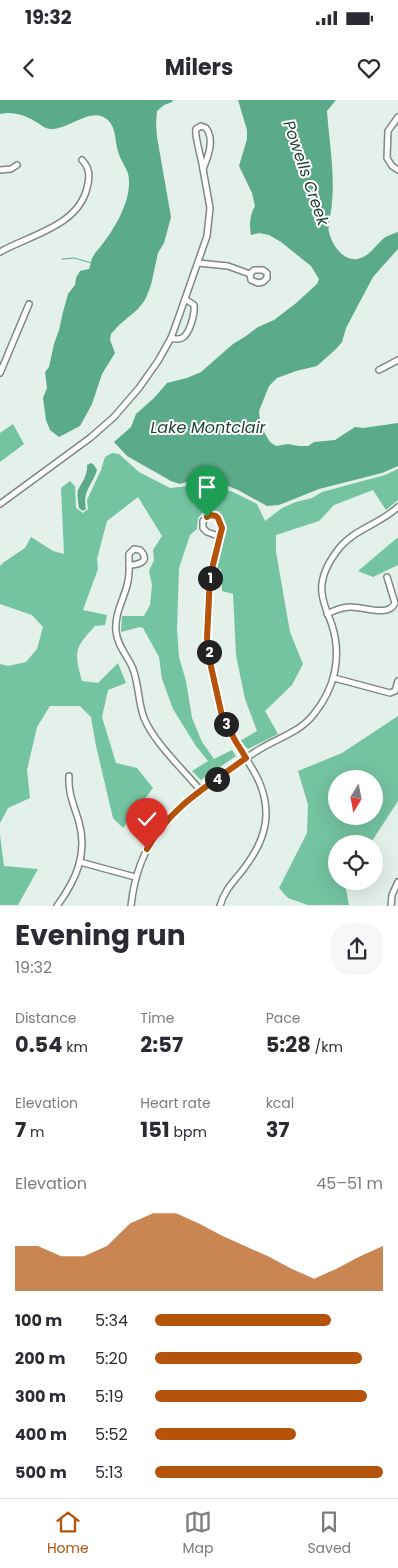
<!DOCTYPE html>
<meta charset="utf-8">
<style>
:root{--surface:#fff;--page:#f7f7f7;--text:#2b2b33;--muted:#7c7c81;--line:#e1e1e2;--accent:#b45309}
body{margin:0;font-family:Poppins,sans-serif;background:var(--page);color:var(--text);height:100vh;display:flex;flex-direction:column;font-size:19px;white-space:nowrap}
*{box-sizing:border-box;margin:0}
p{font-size:16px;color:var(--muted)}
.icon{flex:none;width:28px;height:28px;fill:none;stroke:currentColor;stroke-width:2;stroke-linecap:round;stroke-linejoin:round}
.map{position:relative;height:806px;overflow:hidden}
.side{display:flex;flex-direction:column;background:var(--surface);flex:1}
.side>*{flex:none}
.needle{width:32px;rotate:190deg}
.fabs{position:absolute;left:328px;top:670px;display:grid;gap:10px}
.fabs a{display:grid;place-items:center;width:55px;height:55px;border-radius:50%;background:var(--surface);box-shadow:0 5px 20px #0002;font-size:25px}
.pin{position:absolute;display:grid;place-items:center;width:42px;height:42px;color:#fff;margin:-51px -21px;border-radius:50% 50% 50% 0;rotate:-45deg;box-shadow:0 0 5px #0007}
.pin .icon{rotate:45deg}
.km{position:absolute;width:25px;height:25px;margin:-12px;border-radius:50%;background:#222;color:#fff;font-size:14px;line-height:25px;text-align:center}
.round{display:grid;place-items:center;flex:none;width:52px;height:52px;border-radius:20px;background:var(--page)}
.head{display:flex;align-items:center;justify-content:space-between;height:85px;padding:0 15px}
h1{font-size:28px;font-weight:700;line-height:38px}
.stats{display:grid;grid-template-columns:repeat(3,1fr);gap:8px;height:85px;padding:5px 15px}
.stats div{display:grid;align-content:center}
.stats b{font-size:21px;font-weight:700}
.stats small{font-size:14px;font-weight:400}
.stats p{font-size:14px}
.chart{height:140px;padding:10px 15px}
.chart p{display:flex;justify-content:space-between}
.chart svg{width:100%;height:90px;margin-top:5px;fill:var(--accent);opacity:.7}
ul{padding:0 15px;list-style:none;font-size:16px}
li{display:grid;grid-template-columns:80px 60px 1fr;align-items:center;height:38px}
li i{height:12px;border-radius:6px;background:var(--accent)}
.status{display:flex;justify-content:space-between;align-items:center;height:35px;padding:0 25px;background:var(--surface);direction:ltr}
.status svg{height:14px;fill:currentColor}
header{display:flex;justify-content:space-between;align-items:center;height:65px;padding:0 15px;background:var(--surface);font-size:22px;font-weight:700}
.tab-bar{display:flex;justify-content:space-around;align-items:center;height:70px;border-top:1px solid var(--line);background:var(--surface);font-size:14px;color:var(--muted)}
.tab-bar a{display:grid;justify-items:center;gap:2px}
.tab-bar .active{color:var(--accent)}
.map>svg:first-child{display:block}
.forest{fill:#74c3a1;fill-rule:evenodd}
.water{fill:#5baa89}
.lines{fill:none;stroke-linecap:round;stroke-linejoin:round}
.stream{stroke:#5baa89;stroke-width:1}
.minor-casing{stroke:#7e8984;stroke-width:8}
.minor{stroke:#fff;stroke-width:5}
.route-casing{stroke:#fff;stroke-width:10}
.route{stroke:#b45309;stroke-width:6}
.labels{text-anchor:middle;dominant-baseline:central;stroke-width:4;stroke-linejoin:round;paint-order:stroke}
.water-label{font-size:16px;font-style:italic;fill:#1b3f30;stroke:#fff}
</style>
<div class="status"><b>19:32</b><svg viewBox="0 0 49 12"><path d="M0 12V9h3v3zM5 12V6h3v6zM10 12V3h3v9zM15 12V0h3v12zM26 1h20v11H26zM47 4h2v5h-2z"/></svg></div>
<header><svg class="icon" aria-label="back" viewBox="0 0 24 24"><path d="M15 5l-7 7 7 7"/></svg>Milers<svg class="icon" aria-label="heart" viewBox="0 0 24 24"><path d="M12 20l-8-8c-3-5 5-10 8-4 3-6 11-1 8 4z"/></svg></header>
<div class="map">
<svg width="398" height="806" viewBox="0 0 398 806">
<rect width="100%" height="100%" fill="#e4f0ea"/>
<g class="forest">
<polygon points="13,324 24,344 0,362 0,333"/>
<path d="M112,353L119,354L139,372L170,388L208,384L233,392L257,404L265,421L282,408L296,402L312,398L322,392L385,375L398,369V400L386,410L373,390L334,405L319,421L276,435V452L290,532L303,564L292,585L265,611L278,634L248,649L240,641L257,631L245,599L236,555L233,494L222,491L221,469L215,468C220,448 240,409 203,412L198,418L197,429L190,435L179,468L177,529L179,557L186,581L192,618L202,642L214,659L232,650L236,656L201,680L192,671L208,661L196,646L173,609L162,579L159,557L143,528L140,527L121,532L122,516H144L150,505L152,485L149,471L154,460L153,450L162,436L138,397L107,421L97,459L98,469L83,510L107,515L105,525L95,526C74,549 74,551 82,581L98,583L118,563L126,583L108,590L102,617L116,663L137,668L153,688L123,728L113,718L96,646L91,617L80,606H50L37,627L27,670L30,698L8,708L0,723V564L8,566L26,562L37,549L43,527L32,515L0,504V466L4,462L25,448L31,437L53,451L64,454L61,388L70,381L75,386L76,408L83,413L88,409L87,400L101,370L105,357Z"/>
<polygon points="397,438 398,439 398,465 373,477 358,471"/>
<path d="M398,616V701L370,744H336V781H346L345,784L349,805H308L288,798L279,788L307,733L308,705L298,671L342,653ZM336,679H374V716H336Z"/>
<polygon points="0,735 4,766 38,769 18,805 0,805"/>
</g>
<g class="water">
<path d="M0,0H173L172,2L164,5L157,11L156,23L157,37L171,117L164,143L158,153L151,185L145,200L138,209L119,225L111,234L110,240L115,253L102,274L92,304L80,326L59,337L50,330L46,320L43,298L47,288L45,272L49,267L54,244L59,230L63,212L68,194L75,185L76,178L80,171L89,169C91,164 91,159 94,155C96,151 99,149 101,146C115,128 130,103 129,80C129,69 120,61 118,51C114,38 117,22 101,16C86,11 66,30 50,29C44,28 41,25 36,22C25,15 13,11 0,14Z"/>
<path d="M238,0H336L327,11C329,41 335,72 332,102C332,109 327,128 329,132C332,145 343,161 357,159C369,157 376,145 384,138C389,135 393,134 398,132V149L373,177L346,228L342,242L336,249L317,266L296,271L277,278L269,286L259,311L260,321L264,332L270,342L276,346L288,344L299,346H308L314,342L335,340L355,327L363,328L398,323V366L382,373L319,389L279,405L267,406L238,390L218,382L206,380L190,381L180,384L171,381L127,356L114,342L131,327L136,314L154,298L167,283L187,278L201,272L233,244L246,236L258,227L274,220L295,204L317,184L319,179L311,166L281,142L269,135L259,133L251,135C249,124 250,115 255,106L252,93L239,66L247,39V30Z"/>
<path d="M91,363L94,365L97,370C92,386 82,391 86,409L83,411L79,408C78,403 77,395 78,390C82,382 88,375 87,365Z"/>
</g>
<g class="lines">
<polyline class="stream" points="62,159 74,158 92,163"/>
<defs>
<g id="minor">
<polyline points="398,17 388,31 387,58 392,66 398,70"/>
<path d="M201,26L206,28C215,39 208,57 203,69C202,60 194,35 196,29Z"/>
<polyline points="0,70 11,69 17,65"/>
<path d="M0,152C30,135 78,126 87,88C90,77 90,68 82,60"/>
<polyline points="198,163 228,166 250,174 254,170 263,170 267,173 267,178 263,182 258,183 251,180 250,174"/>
<path d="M171,238C175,239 178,240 182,238C190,234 195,213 194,205L185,199"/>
<polyline points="379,270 398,260"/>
<polyline points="0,273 29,204"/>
<polyline points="0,404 90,338 114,317 139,288 158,261 171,238 179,216 207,136 210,108 203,69"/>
<path d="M210,415C221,416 222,427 221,437L207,432L203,428V421Z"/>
<path d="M134,449L140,450C151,461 139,465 129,465V454Z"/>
<path d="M129,465C131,492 114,507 116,531C117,546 128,556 133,569C139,585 138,602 144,618C155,644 182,668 200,690"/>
<path d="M327,514C335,510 342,507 350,507C362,506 389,518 395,503L387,477"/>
<polyline points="334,578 390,593 395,591 398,581"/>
<polyline points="80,762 135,777"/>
<path d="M57,806C76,780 88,754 79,722C74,705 68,694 69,676"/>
<path d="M131,806C138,738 173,709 226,672C238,664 248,656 260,649C280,637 300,632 314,614C335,588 342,557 332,525C328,514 323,504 322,493C320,477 328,463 337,451C353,429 379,425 398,407"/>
<path d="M220,806C224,791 233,782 242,771C255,754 265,737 266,716C267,680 244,660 229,630C222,616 219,602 216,587C213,573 209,559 208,545C206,534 208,523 208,511C210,483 212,464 221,437"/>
<polyline points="391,806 392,795 398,782"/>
</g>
</defs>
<use href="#minor" class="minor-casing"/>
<use href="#minor" class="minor"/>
</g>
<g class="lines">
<defs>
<path id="route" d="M147,749C170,707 209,685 246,658L236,642L222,616L210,562L207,538L210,477L222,428L218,418L216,416L210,415L207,417"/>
</defs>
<use href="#route" class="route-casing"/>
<use href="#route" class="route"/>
</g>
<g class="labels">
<g class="water-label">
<text transform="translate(306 73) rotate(71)">Powells Creek</text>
<text x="208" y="327">Lake Montclair</text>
</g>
</g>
</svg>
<div class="fabs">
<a><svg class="needle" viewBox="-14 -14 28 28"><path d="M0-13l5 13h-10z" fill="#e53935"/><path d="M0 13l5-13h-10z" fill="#7c7c81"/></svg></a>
<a><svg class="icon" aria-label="locate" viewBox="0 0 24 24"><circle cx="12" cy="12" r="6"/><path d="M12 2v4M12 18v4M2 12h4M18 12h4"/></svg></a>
</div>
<div class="pin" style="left:207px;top:417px;background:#1e9e55"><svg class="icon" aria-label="arrive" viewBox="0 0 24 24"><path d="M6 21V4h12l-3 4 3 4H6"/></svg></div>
<div class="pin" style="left:147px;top:749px;background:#d93025"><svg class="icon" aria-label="check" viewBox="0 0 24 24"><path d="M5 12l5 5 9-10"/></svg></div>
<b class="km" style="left:210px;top:478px">1</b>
<b class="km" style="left:209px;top:552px">2</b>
<b class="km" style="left:226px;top:624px">3</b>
<b class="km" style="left:217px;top:679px">4</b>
</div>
<section class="side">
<div class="head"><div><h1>Evening run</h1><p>19:32</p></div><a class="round"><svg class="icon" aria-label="share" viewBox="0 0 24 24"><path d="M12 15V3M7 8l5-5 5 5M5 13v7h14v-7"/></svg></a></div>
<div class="stats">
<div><p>Distance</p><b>0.54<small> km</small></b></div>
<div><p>Time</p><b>2:57</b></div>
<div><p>Pace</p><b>5:28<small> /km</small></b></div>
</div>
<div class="stats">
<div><p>Elevation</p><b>7<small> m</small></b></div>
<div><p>Heart rate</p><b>151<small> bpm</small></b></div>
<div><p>kcal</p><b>37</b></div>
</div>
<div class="chart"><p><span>Elevation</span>45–51 m</p>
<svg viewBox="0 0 160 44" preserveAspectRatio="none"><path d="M0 44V22L10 22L20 27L30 27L40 22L50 11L60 6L70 6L80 11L90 17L100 22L110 27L120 33L130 38L140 33L150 27L160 22V44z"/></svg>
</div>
<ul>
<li><b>100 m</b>5:34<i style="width:77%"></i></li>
<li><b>200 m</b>5:20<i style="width:91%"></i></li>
<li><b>300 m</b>5:19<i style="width:93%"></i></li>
<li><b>400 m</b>5:52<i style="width:62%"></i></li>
<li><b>500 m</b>5:13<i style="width:100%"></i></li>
</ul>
</section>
<nav class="tab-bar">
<a class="active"><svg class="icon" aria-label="home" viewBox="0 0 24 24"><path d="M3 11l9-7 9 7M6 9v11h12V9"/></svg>Home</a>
<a><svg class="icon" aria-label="map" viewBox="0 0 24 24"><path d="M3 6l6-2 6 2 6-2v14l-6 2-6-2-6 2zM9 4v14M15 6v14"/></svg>Map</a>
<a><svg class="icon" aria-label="saved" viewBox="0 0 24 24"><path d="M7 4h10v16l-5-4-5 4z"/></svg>Saved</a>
</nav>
